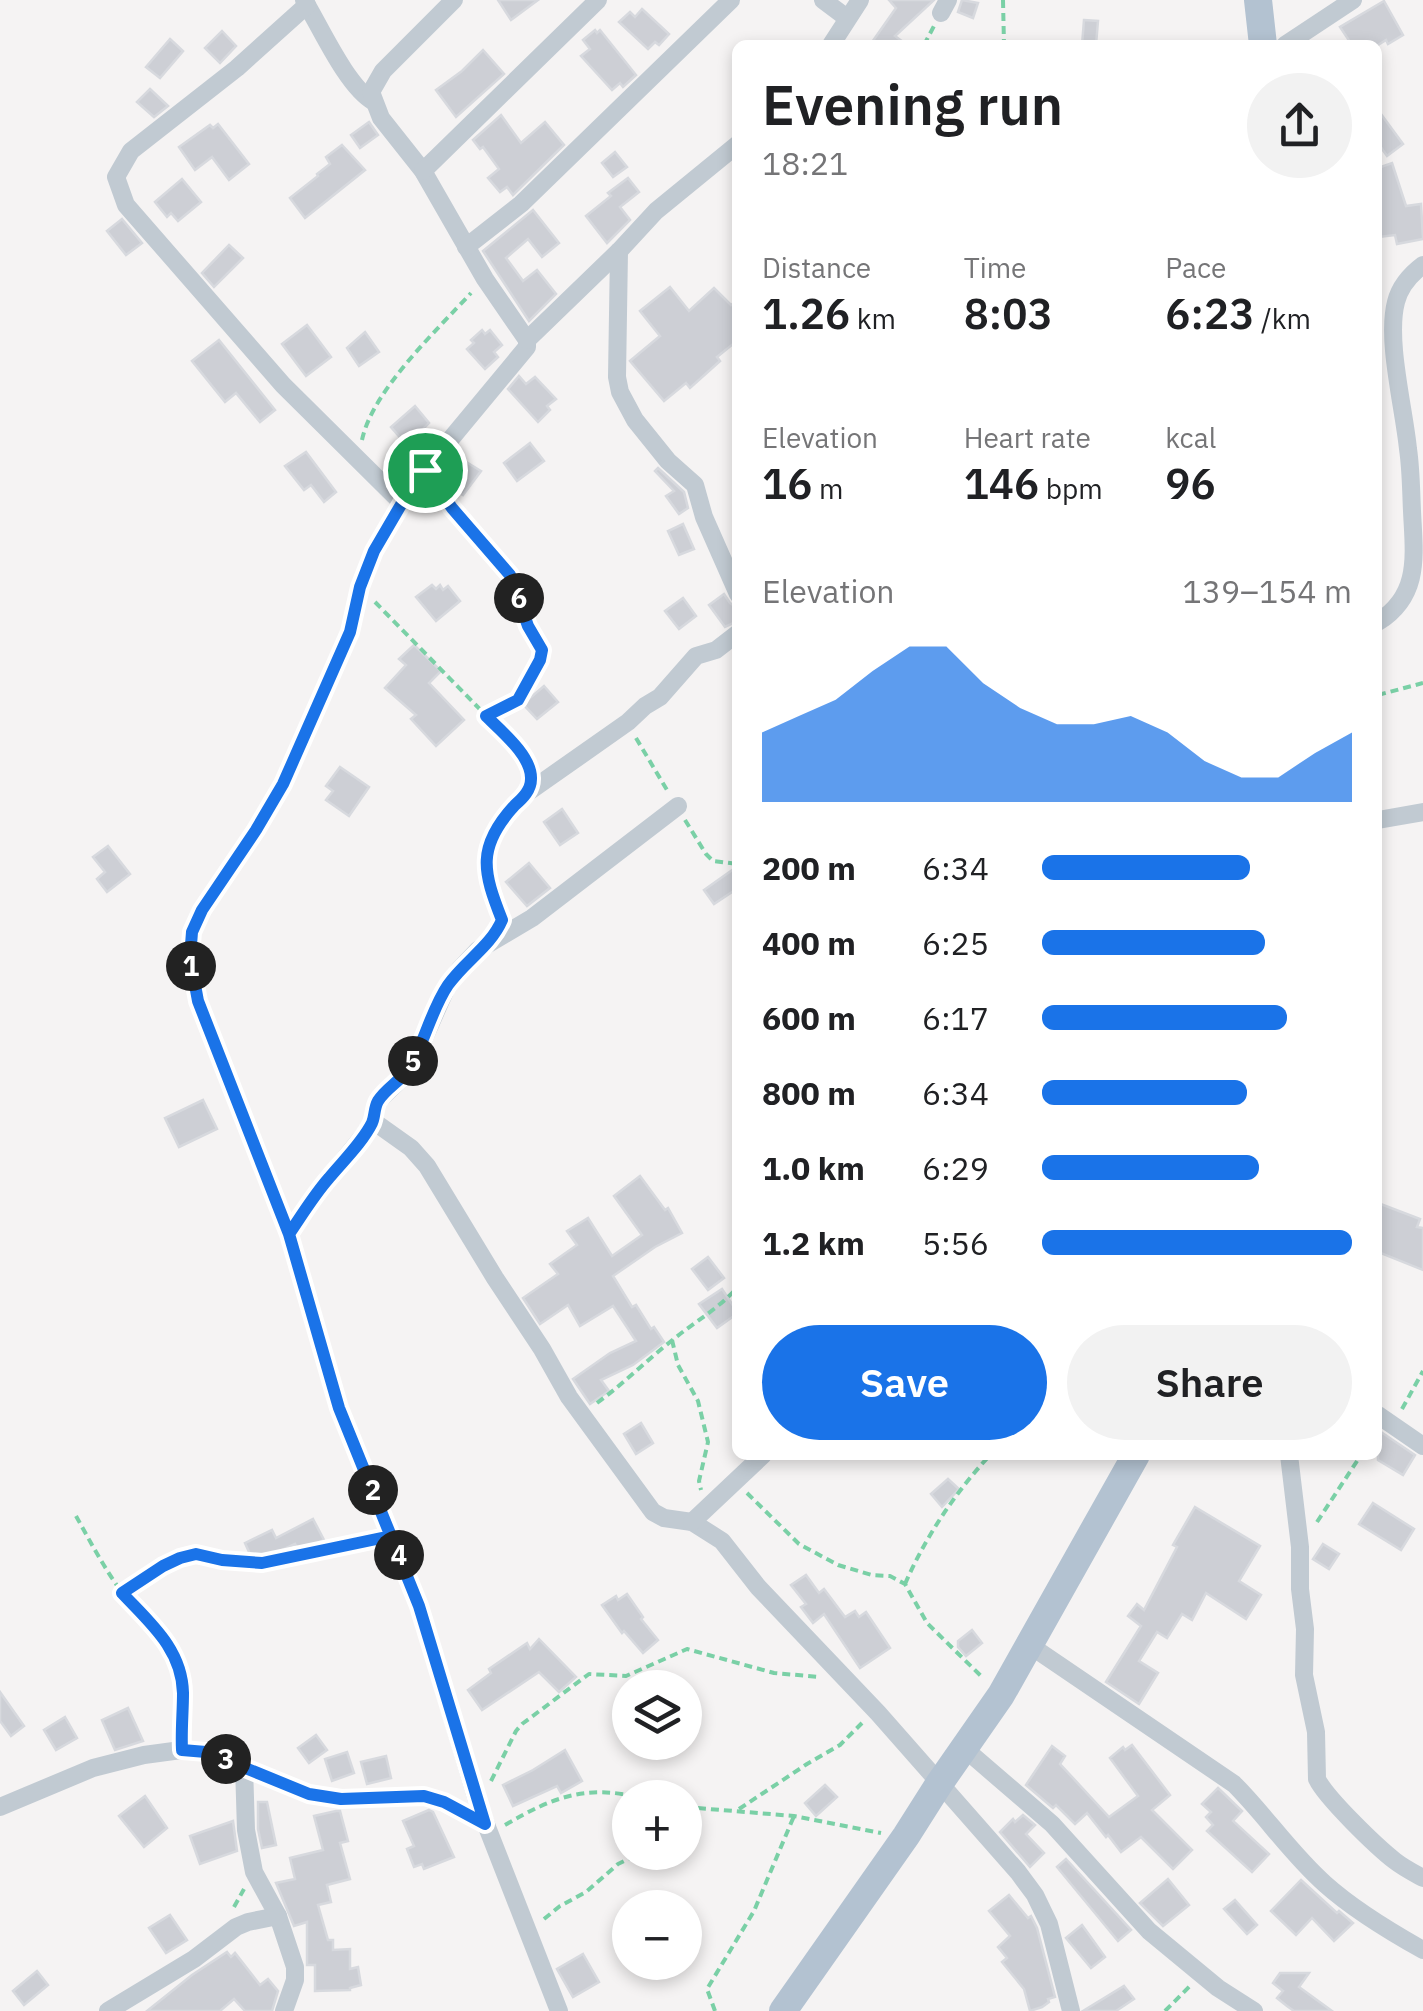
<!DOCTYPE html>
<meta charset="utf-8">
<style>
:root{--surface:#fff;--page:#f2f2f2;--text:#202124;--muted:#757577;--accent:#1a73e8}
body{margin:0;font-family:"IBM Plex Sans",sans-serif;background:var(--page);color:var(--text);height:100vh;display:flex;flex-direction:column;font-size:38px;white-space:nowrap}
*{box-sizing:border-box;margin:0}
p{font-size:32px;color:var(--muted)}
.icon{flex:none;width:55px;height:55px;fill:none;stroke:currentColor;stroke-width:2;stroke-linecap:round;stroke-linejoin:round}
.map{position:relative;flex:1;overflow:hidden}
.sheet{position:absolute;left:732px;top:40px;width:650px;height:1420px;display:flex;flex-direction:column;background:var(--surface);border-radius:15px;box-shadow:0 5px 15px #0003}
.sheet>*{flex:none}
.buttons{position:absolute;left:612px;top:1670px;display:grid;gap:20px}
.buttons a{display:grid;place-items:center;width:90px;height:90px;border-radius:50%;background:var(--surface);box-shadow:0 5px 15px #0003;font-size:50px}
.pin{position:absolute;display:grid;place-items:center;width:85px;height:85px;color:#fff;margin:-42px;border:5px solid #fff;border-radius:50%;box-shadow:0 2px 10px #0007}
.km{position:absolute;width:50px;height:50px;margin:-25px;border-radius:50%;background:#222;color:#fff;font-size:28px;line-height:50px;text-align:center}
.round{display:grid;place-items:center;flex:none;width:105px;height:105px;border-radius:52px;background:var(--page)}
.overview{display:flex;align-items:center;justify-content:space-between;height:170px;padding:0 30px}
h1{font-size:55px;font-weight:600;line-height:75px}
.figures{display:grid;grid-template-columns:repeat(3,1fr);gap:15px;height:170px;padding:10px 30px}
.figures div{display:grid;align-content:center}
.figures b{font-size:42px;font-weight:600}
.figures small{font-size:28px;font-weight:400}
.figures p{font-size:28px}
.chart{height:280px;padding:20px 30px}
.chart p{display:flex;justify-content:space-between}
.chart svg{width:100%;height:180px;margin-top:10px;fill:var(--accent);opacity:.7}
.primary-button{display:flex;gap:20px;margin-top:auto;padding:20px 30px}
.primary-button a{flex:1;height:115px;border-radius:60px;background:var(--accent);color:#fff;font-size:40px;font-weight:600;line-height:115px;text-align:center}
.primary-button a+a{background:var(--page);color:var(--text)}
ul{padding:0 30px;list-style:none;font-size:32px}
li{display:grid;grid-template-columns:160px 120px 1fr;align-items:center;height:75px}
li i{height:25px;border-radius:12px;background:var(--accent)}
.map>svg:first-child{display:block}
.building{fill:#cdcfd5;stroke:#d7d9de;stroke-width:2.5}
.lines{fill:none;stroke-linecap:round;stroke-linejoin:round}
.path{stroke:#7ad0a6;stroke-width:4;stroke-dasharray:8 5;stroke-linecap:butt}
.street{stroke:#c1cad2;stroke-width:18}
.primary{stroke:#b3c2d1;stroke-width:28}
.route-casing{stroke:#fff;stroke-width:20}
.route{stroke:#1a73e8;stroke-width:12}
</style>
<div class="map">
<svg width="1423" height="2011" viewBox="0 0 1423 2011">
<rect width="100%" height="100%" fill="#f5f3f3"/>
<g class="building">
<polygon points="498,0 538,0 511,20"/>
<polygon points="889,0 934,0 895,36 907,45 870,45 896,8"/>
<polygon points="962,0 978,3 973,18 958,12"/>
<polygon points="1384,1 1403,35 1388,44 1386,40 1378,45 1352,45 1340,27"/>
<polygon points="642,9 669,34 659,45 655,42 648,49 619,22 630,12 635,17"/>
<polygon points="1084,20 1098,21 1096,45 1082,45"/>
<polygon points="595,30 597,33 600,30 636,75 623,87 620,83 612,90 581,56 590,49 583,40"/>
<polygon points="222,31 236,46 220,63 205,48"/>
<polygon points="170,39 183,51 160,78 146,67"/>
<polygon points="483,50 504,74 456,117 436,90 462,71"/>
<polygon points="150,89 168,106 154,117 137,102"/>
<polygon points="1378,110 1403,144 1387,156 1378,143"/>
<polygon points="501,115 521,143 545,122 564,145 513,195 507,187 500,192 488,178 499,169 483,147 480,149 473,140"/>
<polygon points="369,122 378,135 360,148 351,135"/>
<polygon points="218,124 249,164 229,180 212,157 195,170 179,147 210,125 213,128"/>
<polygon points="342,145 365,170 305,218 290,198 318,176 317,174 330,164 326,157"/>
<polygon points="615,152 627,167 613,177 602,163"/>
<polygon points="1392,163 1406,206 1421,204 1423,239 1397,244 1395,235 1378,237 1378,168"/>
<polygon points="628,178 639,192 620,207 630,220 607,243 586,216 611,196 608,193"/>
<polygon points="182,179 201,202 178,221 171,213 167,217 155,202"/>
<polygon points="533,210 559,243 542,257 528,239 506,258 523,281 537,270 556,294 529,321 483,251"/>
<polygon points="122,219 142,243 126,255 107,231"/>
<polygon points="229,245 243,258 214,287 202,273"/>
<polygon points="670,287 689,311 714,288 731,305 738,300 738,340 717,357 720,361 690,388 686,383 664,401 630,361 660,336 640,311"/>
<polygon points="307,325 331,357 306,376 282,344"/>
<polygon points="482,330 485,334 490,330 502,345 494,352 498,357 485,369 467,349 474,343 471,340"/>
<polygon points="365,332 379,352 359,366 347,348"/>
<polygon points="219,340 275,410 260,422 236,393 225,402 192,361"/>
<polygon points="519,376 526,384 535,377 556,399 547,406 550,410 538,422 508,389"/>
<polygon points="415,406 429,423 424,428 430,433 410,449 391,427"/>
<polygon points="530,443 544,461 517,481 504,463"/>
<polygon points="306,452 336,492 324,502 311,485 304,490 285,466"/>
<polygon points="463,460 481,471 463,495 446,485"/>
<polygon points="658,468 684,492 688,508 679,514 666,496 674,491 655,471"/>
<polygon points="683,524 694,549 679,555 668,531"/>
<polygon points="432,585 436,589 440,585 443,590 448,586 460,601 436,621 416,597"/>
<polygon points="724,594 730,603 738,608 738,621 725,627 709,605"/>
<polygon points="683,598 696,616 679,629 665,611"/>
<polygon points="414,645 441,671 429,683 464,720 436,746 411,719 416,715 385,688 406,665 399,659"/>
<polygon points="544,686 558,702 537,719 523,704"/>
<polygon points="340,767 369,787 349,816 326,800 333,791 326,786"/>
<polygon points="562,809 578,833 560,845 544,822"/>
<polygon points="108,846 130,874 107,892 97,879 105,872 93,857"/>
<polygon points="529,863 550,888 527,906 506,882"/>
<polygon points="738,866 738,888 714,904 704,890"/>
<polygon points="203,1100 217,1129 179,1147 165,1118"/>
<polygon points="640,1176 665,1210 668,1208 682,1233 655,1247 613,1276 632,1307 636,1305 651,1329 654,1327 664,1342 633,1365 601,1380 609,1391 590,1404 573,1379 610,1353 636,1341 613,1306 580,1326 568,1305 540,1324 523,1298 558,1274 550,1264 577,1245 567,1231 588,1218 612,1256 642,1235 614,1196"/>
<polygon points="1378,1203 1420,1219 1417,1227 1423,1228 1423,1270 1378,1252"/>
<polygon points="708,1257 724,1278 708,1290 692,1269"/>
<polygon points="722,1289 738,1313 717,1328 699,1304"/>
<polygon points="641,1423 653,1443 636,1454 624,1434"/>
<polygon points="1378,1430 1415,1455 1403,1475 1378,1460"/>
<polygon points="948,1479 959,1489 942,1507 931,1494"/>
<polygon points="1373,1503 1414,1529 1401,1550 1359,1524"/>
<polygon points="1195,1507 1260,1546 1239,1581 1261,1595 1246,1619 1206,1593 1192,1620 1182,1614 1167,1638 1157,1632 1139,1661 1158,1673 1139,1704 1106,1682 1141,1626 1128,1616 1137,1604 1144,1610 1177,1547 1173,1545"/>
<polygon points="313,1519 324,1540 299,1552 295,1544 254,1563 245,1543 272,1530 276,1538"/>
<polygon points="1323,1544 1339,1554 1329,1569 1313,1559"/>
<polygon points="806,1575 819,1593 824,1589 845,1617 855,1611 859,1617 866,1612 890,1648 860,1668 824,1614 813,1623 801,1607 806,1604 791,1585"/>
<polygon points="627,1594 643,1617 641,1619 658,1640 643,1653 624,1631 622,1633 602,1605 616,1596 618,1600"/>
<polygon points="972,1630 982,1643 966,1656 958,1647 958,1641"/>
<polygon points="539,1639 576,1677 559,1692 539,1672 482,1710 468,1690 491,1673 489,1669 527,1643 530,1649"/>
<polygon points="0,1692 24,1726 11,1736 0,1721"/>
<polygon points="128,1708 143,1741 115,1750 102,1720"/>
<polygon points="65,1717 77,1738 56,1750 44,1730"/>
<polygon points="316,1735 327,1750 309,1763 298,1748"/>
<polygon points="1132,1745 1170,1795 1152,1810 1192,1850 1173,1869 1141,1837 1121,1852 1108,1835 1106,1837 1087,1813 1075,1824 1056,1805 1053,1808 1026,1785 1052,1746 1065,1756 1060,1764 1109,1817 1138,1796 1110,1758 1123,1747 1125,1750"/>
<polygon points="565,1750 582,1781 561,1793 557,1786 513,1806 503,1785 533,1770"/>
<polygon points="347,1752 354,1773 332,1781 325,1759"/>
<polygon points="386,1756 391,1778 367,1784 361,1762"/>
<polygon points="825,1785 837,1797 816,1816 805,1803"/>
<polygon points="1218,1788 1242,1811 1233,1821 1269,1854 1252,1872 1207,1831 1213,1825 1206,1817 1211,1812 1202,1804"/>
<polygon points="145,1796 167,1828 144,1847 119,1816"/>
<polygon points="258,1802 267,1802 276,1845 262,1848 258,1829"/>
<polygon points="429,1810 433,1812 454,1857 424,1869 422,1864 414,1867 407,1849 414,1846 403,1821"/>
<polygon points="336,1811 340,1811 348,1841 340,1843 350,1879 327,1885 331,1902 318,1905 328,1940 333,1940 333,1950 350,1949 350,1969 358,1967 361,1985 350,1988 350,1990 315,1991 315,1965 307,1965 307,1922 294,1926 276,1883 295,1879 290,1858 323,1850 314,1816"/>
<polygon points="1023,1815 1035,1825 1026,1834 1044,1853 1030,1867 1000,1832 1013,1819 1015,1822"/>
<polygon points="233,1821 237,1851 200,1864 190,1836"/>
<polygon points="1066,1859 1131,1930 1118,1941 1057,1867"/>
<polygon points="1168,1879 1189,1905 1163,1926 1140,1903"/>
<polygon points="1301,1880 1337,1913 1339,1911 1353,1923 1334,1941 1312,1918 1296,1935 1271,1911"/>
<polygon points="1009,1895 1028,1918 1031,1916 1037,1928 1055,1997 1048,1999 1049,2002 1042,2007 1030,2011 1024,1989 1002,1962 1007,1958 998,1947 1010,1936 989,1911"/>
<polygon points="1235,1900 1257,1925 1247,1934 1224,1909"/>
<polygon points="170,1915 187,1940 166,1953 149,1928"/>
<polygon points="1082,1925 1105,1957 1091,1968 1066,1938"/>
<polygon points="227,1952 231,1957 235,1953 260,1985 268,1979 278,1991 272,2011 245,2011 234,1999 220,2011 147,2011 192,1975"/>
<polygon points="583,1954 599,1982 573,1997 557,1969"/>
<polygon points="37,1971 48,1985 24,2005 13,1991"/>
<polygon points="1280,1973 1309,1973 1299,1987 1332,2011 1294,2011 1287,2006 1277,1998 1283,1991 1273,1983"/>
<polygon points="1124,1986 1134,1999 1116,2011 1083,2011"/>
</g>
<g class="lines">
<g class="path">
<polyline points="1003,0 1004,45"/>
<polyline points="924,45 934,26"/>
<path d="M362,440C372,391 437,330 471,293"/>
<polyline points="436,486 452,508 510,575 517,589 528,627 542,650 541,660 518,699 486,716"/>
<polyline points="375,602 508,738 519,750 529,771"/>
<polyline points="1378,695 1423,683"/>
<polyline points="636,738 667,790"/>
<polyline points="685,820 706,854 713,861 738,864"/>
<path d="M500,915C480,872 482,840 516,805"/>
<polyline points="672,1340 678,1365 698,1401 708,1442 699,1481 701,1490"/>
<path d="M597,1403C623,1384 645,1362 670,1342C694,1322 717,1310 738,1287"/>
<polyline points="1402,1409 1423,1371"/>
<polyline points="747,1493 799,1544 838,1565 872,1575 890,1576 905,1584 927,1623 983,1678"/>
<path d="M76,1516C90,1541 104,1568 121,1591C141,1617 174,1638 181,1672C185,1693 181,1714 181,1735"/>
<polyline points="1317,1522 1361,1455"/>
<path d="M905,1584C926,1536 955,1493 990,1455"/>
<polyline points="123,1593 163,1566 180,1557 196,1554 222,1560 262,1563 372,1539"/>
<polyline points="491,1781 516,1731 522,1724 589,1674 626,1676 687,1649 774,1673 820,1677"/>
<polyline points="685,1807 794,1816 881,1833"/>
<polyline points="739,1809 807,1764 840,1745 862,1723"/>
<path d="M505,1825C553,1797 586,1784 642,1798"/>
<polyline points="234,1907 244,1889"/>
<polyline points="544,1919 560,1906 586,1892 618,1864 643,1852"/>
<polyline points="715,2011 707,1989 754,1911 794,1816"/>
<polyline points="1165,2011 1190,1986"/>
</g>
<g class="street">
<path d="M304,0C321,28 347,87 374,102"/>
<polyline points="454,0 383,71 371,92 381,118 423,171 485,279 527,340 527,347 425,470 402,503 374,551 360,587 350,632 283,784 256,830 202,910 192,932 190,958 198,1001 289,1234 339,1408 419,1606 478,1804 559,2011"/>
<polyline points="823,0 847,18"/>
<polyline points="307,5 237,68 131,151 116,177 126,205 283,385 402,503"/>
<polyline points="941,13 948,0"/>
<polyline points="831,45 860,0"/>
<polyline points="1285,45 1353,0"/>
<polyline points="423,171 598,0"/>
<polyline points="466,247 521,204 731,0"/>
<polyline points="619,251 617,377 620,392 635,420 668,461 695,485 704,517 738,594"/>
<polyline points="527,340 619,251 656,211 738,144"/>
<path d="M1378,622C1421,595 1414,555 1412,511C1411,490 1411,469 1408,449C1404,408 1386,340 1396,302C1400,286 1411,274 1423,265"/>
<polyline points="527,793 628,722 645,706 660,697 696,656 716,650 738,633"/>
<polyline points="1378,820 1423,812"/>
<polyline points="373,1121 411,1148 427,1166 495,1278 542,1349 569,1397 653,1512 664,1518 692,1522 722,1541 758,1587 878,1713 1018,1872 1035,1895 1049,1924 1071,2011"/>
<polyline points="289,1234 320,1189 364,1135 373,1121 376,1106 380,1099 404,1076 417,1054 446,989 460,969 478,950 532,918 678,806"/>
<polyline points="1378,1415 1423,1446"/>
<path d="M1289,1455L1300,1547V1589L1305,1629L1304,1675L1316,1732L1317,1779C1326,1798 1377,1847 1395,1861C1404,1868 1414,1873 1423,1878"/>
<polyline points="692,1522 763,1455"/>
<path d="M1028,1644L1234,1784C1266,1816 1291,1854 1325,1884C1354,1910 1389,1931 1423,1950"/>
<polyline points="965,1749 1052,1824 1149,1931 1218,1988 1254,2011"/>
<polyline points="244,1766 246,1830 254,1872 278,1916 295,1967 295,1980 284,2011"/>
<polyline points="0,1807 93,1768 144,1755 181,1750 206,1752 309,1794 341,1799 425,1796 444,1802 485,1823"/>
<polyline points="108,2011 194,1959 236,1927 248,1922 278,1916"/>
</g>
<g class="primary">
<polyline points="1258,0 1263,45"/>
<polyline points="783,2011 906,1836 939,1784 1001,1695 1136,1455"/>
</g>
</g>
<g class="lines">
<defs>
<path id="route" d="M425,470L402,503L374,551L360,587L350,632L283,784L256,830L202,910L192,932L190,958L198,1001L289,1234L339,1408L391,1536L262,1563L222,1560L196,1554L180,1558L163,1566L122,1593C150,1623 182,1649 183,1693C183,1712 181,1731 182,1750L206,1752L309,1794L341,1799L424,1796L444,1802L485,1824L419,1606L339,1408L289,1234C302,1215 314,1195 329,1178C343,1161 362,1143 372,1123C375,1116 374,1108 378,1101C386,1088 401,1081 409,1068C425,1042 431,1010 448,985C465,961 491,946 502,920C483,872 476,847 515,805C523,798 531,790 531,779C532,756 501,731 486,716L518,700L540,660L542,650L528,626L510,575L452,508L425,470"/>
</defs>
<use href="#route" class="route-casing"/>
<use href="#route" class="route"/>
</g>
</svg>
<div class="buttons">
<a><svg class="icon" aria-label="layers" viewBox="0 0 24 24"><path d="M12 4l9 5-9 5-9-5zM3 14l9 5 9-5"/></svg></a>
<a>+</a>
<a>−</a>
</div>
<div class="pin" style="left:425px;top:470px;background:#1e9e55"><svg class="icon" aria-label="arrive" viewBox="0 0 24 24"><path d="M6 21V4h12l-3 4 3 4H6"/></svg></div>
<b class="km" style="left:191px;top:966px">1</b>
<b class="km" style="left:373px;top:1490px">2</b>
<b class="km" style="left:226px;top:1759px">3</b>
<b class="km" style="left:399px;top:1555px">4</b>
<b class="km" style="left:413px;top:1061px">5</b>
<b class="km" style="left:519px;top:598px">6</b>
<section class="sheet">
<div class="overview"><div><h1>Evening run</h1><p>18:21</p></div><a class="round"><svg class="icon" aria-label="share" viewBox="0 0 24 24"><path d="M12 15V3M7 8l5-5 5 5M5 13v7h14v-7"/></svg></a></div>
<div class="figures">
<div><p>Distance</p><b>1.26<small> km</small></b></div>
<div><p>Time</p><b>8:03</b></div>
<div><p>Pace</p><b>6:23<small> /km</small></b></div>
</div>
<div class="figures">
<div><p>Elevation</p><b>16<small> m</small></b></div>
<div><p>Heart rate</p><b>146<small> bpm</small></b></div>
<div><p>kcal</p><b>96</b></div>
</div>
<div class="chart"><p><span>Elevation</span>139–154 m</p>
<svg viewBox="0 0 160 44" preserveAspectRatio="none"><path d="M0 44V27L10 23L20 19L30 12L40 6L50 6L60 15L70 21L80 25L90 25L100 23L110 27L120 34L130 38L140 38L150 32L160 27V44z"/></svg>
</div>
<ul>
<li><b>200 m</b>6:34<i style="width:67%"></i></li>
<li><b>400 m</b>6:25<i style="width:72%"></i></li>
<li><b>600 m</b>6:17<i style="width:79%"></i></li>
<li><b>800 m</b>6:34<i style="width:66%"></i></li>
<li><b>1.0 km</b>6:29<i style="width:70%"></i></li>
<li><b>1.2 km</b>5:56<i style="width:100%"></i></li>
</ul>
<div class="primary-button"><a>Save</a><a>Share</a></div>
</section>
</div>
